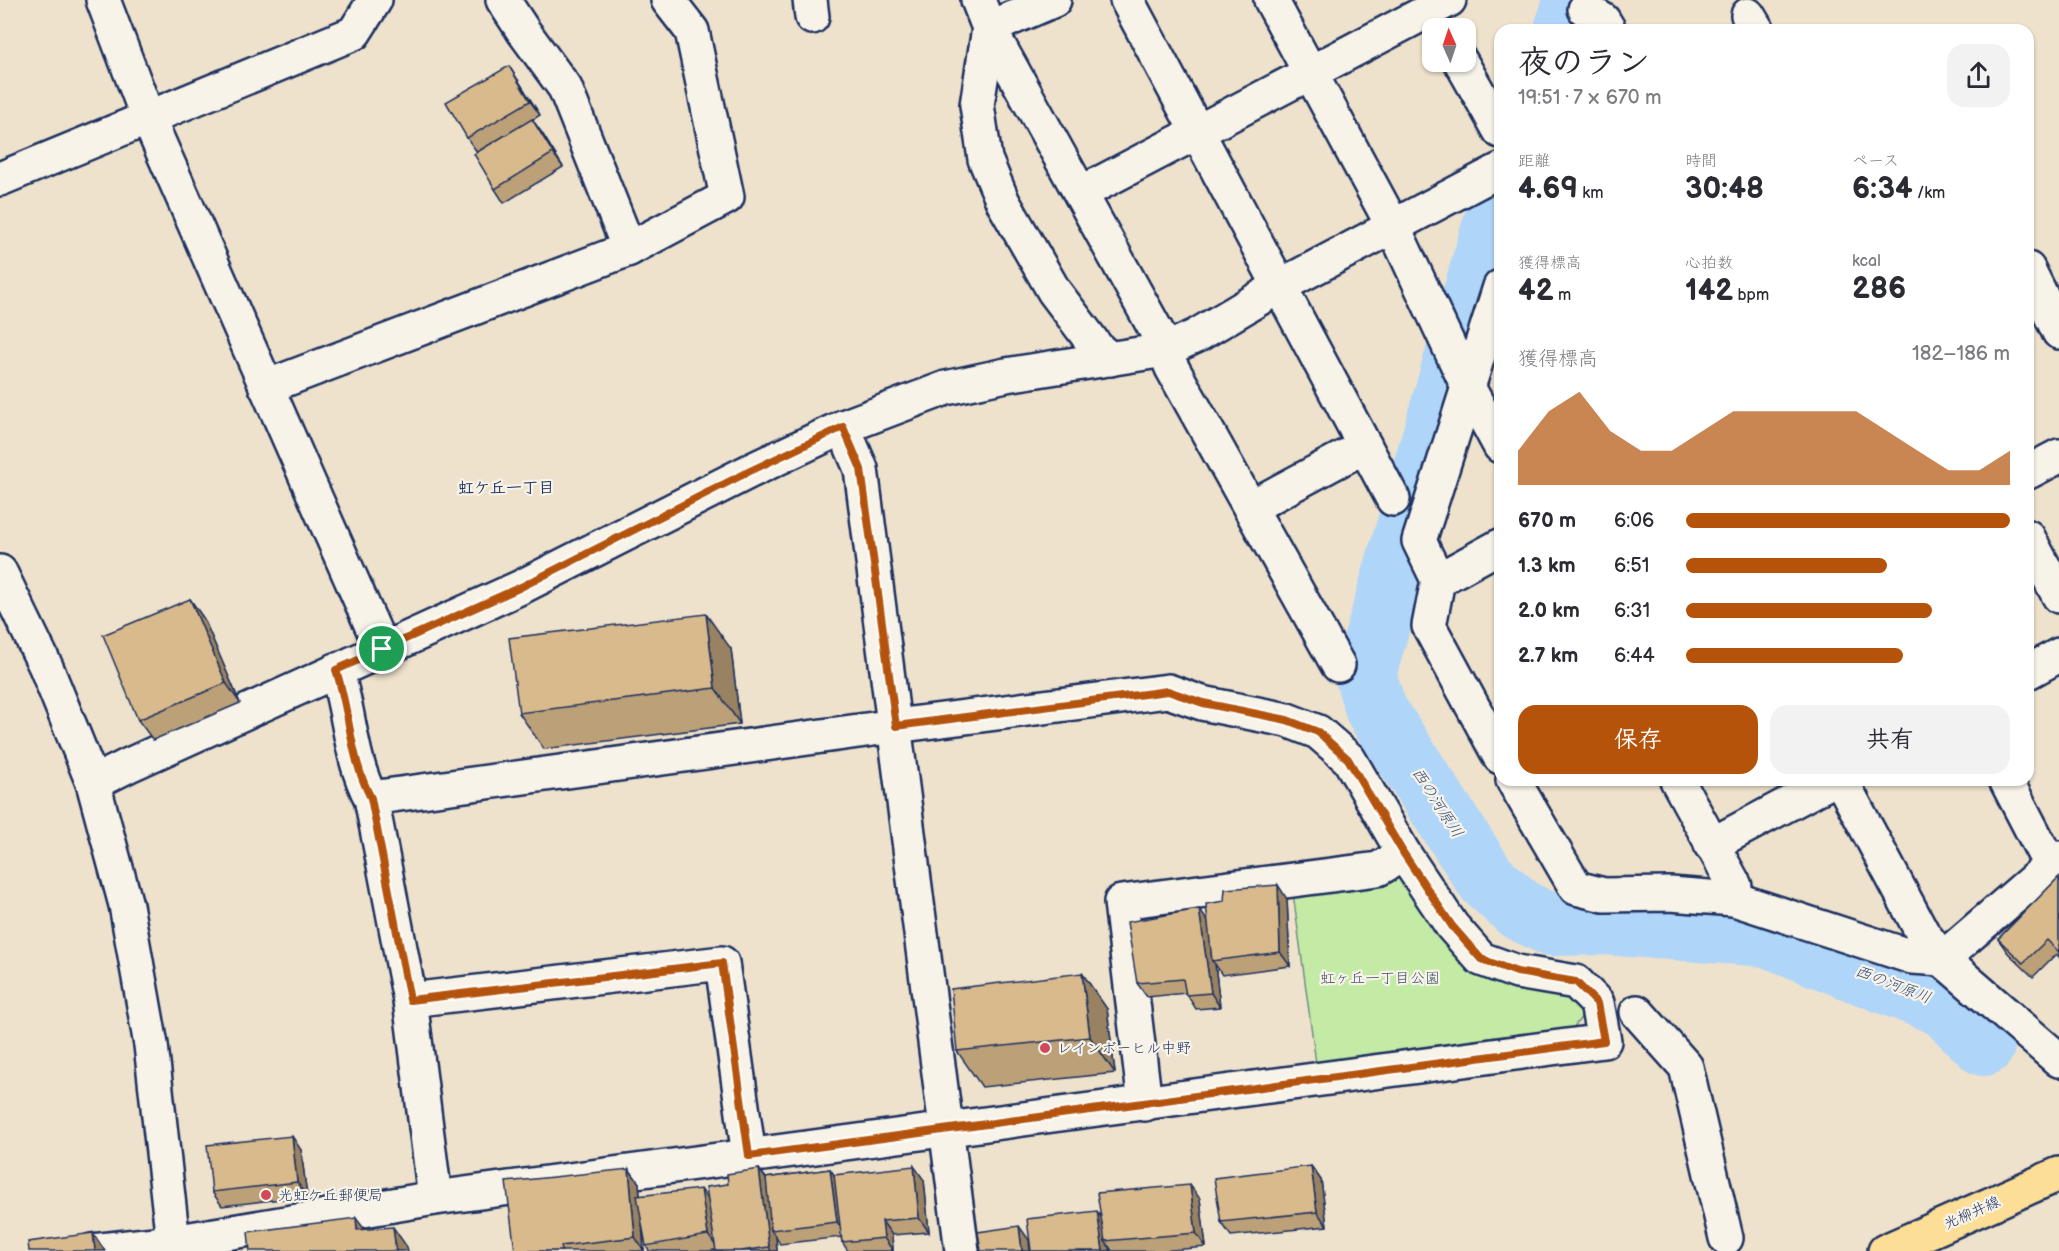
<!DOCTYPE html>
<html lang="ja">
<meta charset="utf-8">
<style>
:root{--surface:#fff;--page:#f2f2f3;--text:#2b2b33;--muted:#7c7c81;--accent:#b45309}
body{margin:0;font-family:"Balsamiq Sans","Klee One",sans-serif;background:var(--page);color:var(--text);height:100vh;display:flex;flex-direction:column;font-size:22px;white-space:nowrap}
*{box-sizing:border-box;margin:0}
p{font-size:20px;color:var(--muted)}
.icon{flex:none;width:33px;height:33px;fill:none;stroke:currentColor;stroke-width:2;stroke-linecap:round;stroke-linejoin:round}
.map{position:relative;flex:1;overflow:hidden}
.sheet{position:absolute;left:1494px;top:24px;width:540px;height:762px;display:flex;flex-direction:column;background:var(--surface);border-radius:18px;box-shadow:0 2px 4px #0004}
.sheet>*{flex:none}
.needle{width:39px;rotate:357deg}
.buttons{position:absolute;left:1422px;top:18px;display:grid;gap:12px}
.buttons a{display:grid;place-items:center;width:54px;height:54px;border-radius:12px;background:var(--surface);box-shadow:0 2px 4px #0004;font-size:30px}
.pin{position:absolute;display:grid;place-items:center;width:51px;height:51px;color:#fff;margin:-26px;border:3px solid #fff;border-radius:50%;box-shadow:0 2px 6px #0007}
.round{display:grid;place-items:center;flex:none;width:63px;height:63px;border-radius:18px;background:var(--page)}
.summary{display:flex;align-items:center;justify-content:space-between;height:102px;padding:0 24px}
h1{font-size:33px;font-weight:700;line-height:45px}
.figures{display:grid;grid-template-columns:repeat(3,1fr);gap:9px;height:102px;padding:6px 24px}
.figures div{display:grid;align-content:center}
.figures b{font-size:30px;font-weight:700}
.figures small{font-size:16px;font-weight:400}
.figures p{font-size:16px}
.chart{height:168px;padding:12px 24px}
.chart p{display:flex;justify-content:space-between}
.chart svg{width:100%;height:108px;margin-top:6px;fill:var(--accent);opacity:.7}
.primary-button{display:flex;gap:12px;margin-top:auto;padding:12px 24px}
.primary-button a{flex:1;height:69px;border-radius:18px;background:var(--accent);color:#fff;font-size:24px;font-weight:700;line-height:69px;text-align:center}
.primary-button a+a{background:var(--page);color:var(--text)}
ul{padding:0 24px;list-style:none;font-size:20px}
li{display:grid;grid-template-columns:96px 72px 1fr;align-items:center;height:45px}
li i{height:15px;border-radius:8px;background:var(--accent)}
.map>svg:first-child{display:block}
.green{fill:#c3eba6;stroke:#6f8d82;stroke-width:1.5}
.lines{fill:none;stroke-linecap:round;stroke-linejoin:round}
.river{stroke:#afd5f9;stroke-width:62}
.minor-casing{stroke:#1b2f5e;stroke-width:38}
.major-casing{stroke:#1b2f5e;stroke-width:38}
.minor{stroke:#f7f3e8;stroke-width:33}
.major{stroke:#fdde96;stroke-width:33}
.wall{fill:#bba078;stroke:#1b2f5e;stroke-width:1.5}
.shaded-wall{fill:#988262;stroke:#1b2f5e;stroke-width:1.5}
.building{fill:#d9ba8c;stroke:#1b2f5e;stroke-width:1.5}
.route-casing{stroke:#fff;stroke-width:12}
.route{stroke:#b45309;stroke-width:8}
.poi-dot{fill:#d1495b;stroke:#f7f3e8;stroke-width:2}
.labels{text-anchor:middle;dominant-baseline:central;stroke-width:4.5;stroke-linejoin:round;paint-order:stroke}
.park-label{font-size:15px;fill:#3d556c;stroke:#f7f3e8}
.poi-label{font-size:15px;fill:#1b2f5e;stroke:#f7f3e8;text-anchor:start}
.street-label{font-size:15px;fill:#1b2f5e;stroke:#f7f3e8}
.neighbourhood-label{font-size:16px;font-weight:bold;fill:#1b2f5e;stroke:#f7f3e8}
.water-label{font-size:16px;font-style:italic;fill:#39507d;stroke:#f7f3e8}
</style>
<div class="map">
<svg width="2059" height="1251" viewBox="0 0 2059 1251">
<rect width="100%" height="100%" fill="#eee2cc"/>
<filter id="ink" filterUnits="userSpaceOnUse"><feTurbulence type="fractalNoise" baseFrequency=".0167" numOctaves="2"/><feDisplacementMap in="SourceGraphic" scale="12" xChannelSelector="R" yChannelSelector="G"/><feConvolveMatrix kernelMatrix="1 2 1 2 8 2 1 2 1" color-interpolation-filters="sRGB"/></filter>
<g filter="url(#ink)">
<polygon class="green" points="1401,876 1448,943 1578,997 1583,1015 1570,1032 1316,1063 1293,893"/>
<g class="lines">
<g class="river">
<polyline points="1565,30 1575,0"/>
<polyline points="1498,209 1365,674 1376,710 1486,879 1520,910 1551,925 1604,924 1767,936 1944,1006 1984,1045"/>
</g>
<defs>
<g id="minor">
<polyline points="103,0 148,118 382,649"/>
<polyline points="503,0 524,32 565,88 629,249"/>
<polyline points="810,0 812,17"/>
<polyline points="978,0 989,28 977,105 985,159 1003,202 1054,291 1097,348 1110,359"/>
<polyline points="1054,0 989,28 1157,332 1172,368 1338,665"/>
<polyline points="1127,0 1393,499"/>
<polyline points="1271,0 1393,226 1468,387 1500,446"/>
<polyline points="1585,9 1603,20 1609,30"/>
<polyline points="1748,15 1757,30"/>
<polyline points="1461,62 1500,131"/>
<polyline points="0,179 354,33 375,0"/>
<polyline points="1081,193 1449,0"/>
<polyline points="2028,269 2059,332"/>
<polyline points="1500,287 1419,541 1438,580 1500,546"/>
<polyline points="266,387 629,249 727,197 692,31 668,0"/>
<polyline points="843,427 861,469 962,1251"/>
<polyline points="2028,472 2059,456"/>
<polyline points="1251,507 1365,446"/>
<polyline points="2028,537 2059,596"/>
<polyline points="0,572 46,667 93,783 126,905 151,1045 174,1251"/>
<polyline points="1438,580 1429,626 1500,757"/>
<path d="M336,670C350,712 350,759 371,798L410,1000L435,1198"/>
<polyline points="2028,672 2059,655"/>
<polyline points="1513,780 1576,888 1604,895 1670,894 1734,899 1912,957 1942,959 2059,858"/>
<polyline points="1677,780 1735,886 1734,899"/>
<polyline points="1841,780 1922,932 1942,959 2059,1060"/>
<polyline points="2006,780 2050,865"/>
<polyline points="93,783 129,765 521,587 750,471 843,427 946,388 1006,375 1165,350 1196,336 1280,286 1500,170"/>
<polyline points="1711,845 1833,780"/>
<polyline points="410,1000 722,963 749,1156"/>
<polyline points="1637,1012 1686,1067 1726,1238"/>
<polyline points="1145,1104 1121,902 1378,869 1404,854"/>
<polyline points="92,1251 173,1242 435,1198 1604,1041 1597,1003 1576,982 1517,972 1481,959 1452,926 1404,854 1349,759 1318,732 1287,720 1202,703 1168,691 895,726 371,798"/>
</g>
<polyline id="major" points="1885,1251 2059,1174"/>
</defs>
<use href="#minor" class="minor-casing"/>
<use href="#major" class="major-casing"/>
<use href="#minor" class="minor"/>
<use href="#major" class="major"/>
</g>
<g class="wall">
<polygon points="518,80 540,115 532,120 563,167 504,203 495,189 504,136 477,152 467,138"/>
<polygon points="190,599 204,619 240,703 153,740 138,720"/>
<polygon points="731,649 740,724 544,749 519,713"/>
<polygon points="2059,877 2059,957 2056,954 2033,977 2008,953 1998,939"/>
<polygon points="1287,899 1290,966 1222,975 1215,964 1220,1007 1196,1009 1186,993 1147,997 1137,983 1208,921"/>
<polygon points="1082,973 1107,1009 1115,1073 982,1087 957,1051"/>
<polygon points="301,1150 307,1196 222,1206 212,1192"/>
<polygon points="1311,1166 1321,1180 1327,1226 1231,1236 1221,1222"/>
<polygon points="629,1169 639,1183 640,1196 708,1199 728,1184 759,1169 766,1178 830,1169 834,1175 924,1180 929,1232 892,1235 893,1251 848,1251 842,1242 841,1237 780,1244 776,1237 777,1251 716,1251 715,1250 708,1251 649,1251 646,1246 642,1225 644,1251 515,1251"/>
<polygon points="1200,1199 1206,1247 1160,1251 1112,1251 1110,1248 1110,1251 1031,1251 1101,1217"/>
</g>
<g class="shaded-wall">
<polygon points="509,66 518,80 540,115 530,101"/>
<polygon points="532,119 542,133 563,167 553,153"/>
<polygon points="190,599 204,619 240,703 226,683"/>
<polygon points="706,614 731,649 740,724 715,688"/>
<polygon points="1278,885 1287,899 1290,966 1280,952"/>
<polygon points="1199,909 1209,923 1212,961 1215,964 1220,1007 1211,993"/>
<polygon points="1082,973 1107,1009 1115,1073 1090,1037"/>
<polygon points="292,1136 301,1150 307,1196 297,1182"/>
<polygon points="914,1166 924,1180 929,1232 919,1218"/>
<polygon points="1311,1166 1321,1180 1327,1226 1317,1212"/>
<polygon points="629,1169 639,1183 644,1251 635,1237"/>
<polygon points="759,1169 769,1183 771,1230 776,1237 777,1251 771,1251 769,1247"/>
<polygon points="830,1169 840,1183 847,1236 837,1222"/>
<polygon points="1190,1185 1200,1199 1206,1247 1196,1233"/>
<polygon points="701,1189 711,1203 718,1249 708,1235"/>
<polygon points="1097,1211 1106,1225 1105,1241 1110,1248 1110,1251 1103,1251"/>
<polygon points="356,1218 371,1238 357,1230"/>
<polygon points="882,1221 892,1235 893,1251 884,1238"/>
<polygon points="1019,1226 1029,1240 1030,1251 1022,1251"/>
<polygon points="393,1227 407,1247 408,1251 396,1251"/>
<polygon points="93,1233 105,1251 95,1251"/>
</g>
<g class="building">
<polygon points="509,66 530,101 467,138 446,102"/>
<polygon points="532,119 553,153 495,189 474,154"/>
<polygon points="190,599 226,683 138,720 103,635"/>
<polygon points="706,614 715,688 519,713 509,638"/>
<polygon points="2059,877 2059,952 2047,940 2023,963 1998,939"/>
<polygon points="1278,885 1280,952 1212,961 1206,904 1224,901 1225,889"/>
<polygon points="1199,909 1211,993 1186,995 1183,979 1137,983 1127,922"/>
<polygon points="1082,973 1090,1037 957,1051 951,989"/>
<polygon points="292,1136 297,1182 212,1192 207,1145"/>
<polygon points="914,1166 919,1218 882,1221 884,1238 842,1242 834,1175"/>
<polygon points="1311,1166 1317,1212 1221,1222 1214,1178"/>
<polygon points="629,1169 635,1237 561,1246 562,1251 515,1251 506,1182"/>
<polygon points="759,1169 769,1247 741,1251 716,1251 706,1187 728,1184 727,1174"/>
<polygon points="830,1169 837,1222 771,1230 766,1178"/>
<polygon points="1190,1185 1196,1233 1105,1241 1097,1193"/>
<polygon points="701,1189 708,1235 646,1246 637,1196"/>
<polygon points="1097,1211 1103,1251 1031,1251 1027,1219"/>
<polygon points="356,1218 357,1230 393,1227 396,1251 250,1251 248,1232"/>
<polygon points="1019,1226 1022,1251 981,1251 978,1232"/>
<polygon points="93,1233 95,1251 29,1251 28,1242"/>
</g>
</g>
<g class="lines" filter="url(#ink)">
<defs>
<path id="route" d="M843,427L861,469L896,726L1168,691L1203,703L1287,720L1318,732L1348,759L1404,854L1452,926L1481,959L1517,972L1576,982L1597,1003L1604,1041L749,1156L722,963L410,1000L371,798C350,759 350,712 336,670L521,587L750,471Z"/>
</defs>
<use href="#route" class="route-casing"/>
<use href="#route" class="route"/>
</g>
<g class="poi-dot">
<circle cx="1045" cy="1048" r="6"/>
<circle cx="266" cy="1195" r="6"/>
</g>
<g class="labels">
<g class="park-label">
<text x="1380" y="978">虹ヶ丘一丁目公園</text>
</g>
<g class="poi-label">
<text x="1057" y="1048">レインボーヒル中野</text>
<text x="278" y="1195">光虹ケ丘郵便局</text>
</g>
<g class="street-label">
<text transform="translate(1972 1213) rotate(-24)">光柳井線</text>
</g>
<g class="neighbourhood-label">
<text x="506" y="488">虹ケ丘一丁目</text>
</g>
<g class="water-label">
<text transform="translate(1437 803) rotate(57)">西の河原川</text>
<text transform="translate(1893 985) rotate(21)">西の河原川</text>
</g>
</g>
</svg>
<div class="buttons">
<a><svg class="needle" viewBox="-14 -14 28 28"><path d="M0-13l5 13h-10z" fill="#e53935"/><path d="M0 13l5-13h-10z" fill="#7c7c81"/></svg></a>
</div>
<div class="pin" style="left:382px;top:649px;background:#1e9e55"><svg class="icon" aria-label="arrive" viewBox="0 0 24 24"><path d="M6 21V4h12l-3 4 3 4H6"/></svg></div>
<section class="sheet">
<div class="summary"><div><h1>夜のラン</h1><p>19:51 · 7 × 670 m</p></div><a class="round"><svg class="icon" aria-label="share" viewBox="0 0 24 24"><path d="M12 15V3M7 8l5-5 5 5M5 13v7h14v-7"/></svg></a></div>
<div class="figures">
<div><p>距離</p><b>4.69<small> km</small></b></div>
<div><p>時間</p><b>30:48</b></div>
<div><p>ペース</p><b>6:34<small> /km</small></b></div>
</div>
<div class="figures">
<div><p>獲得標高</p><b>42<small> m</small></b></div>
<div><p>心拍数</p><b>142<small> bpm</small></b></div>
<div><p>kcal</p><b>286</b></div>
</div>
<div class="chart"><p><span>獲得標高</span>182–186 m</p>
<svg viewBox="0 0 160 44" preserveAspectRatio="none"><path d="M0 44V30L10 14L20 6L30 22L40 30L50 30L60 22L70 14L80 14L90 14L100 14L110 14L120 22L130 30L140 38L150 38L160 30V44z"/></svg>
</div>
<ul>
<li><b>670 m</b>6:06<i style="width:100%"></i></li>
<li><b>1.3 km</b>6:51<i style="width:62%"></i></li>
<li><b>2.0 km</b>6:31<i style="width:76%"></i></li>
<li><b>2.7 km</b>6:44<i style="width:67%"></i></li>
</ul>
<div class="primary-button"><a>保存</a><a>共有</a></div>
</section>
</div>
